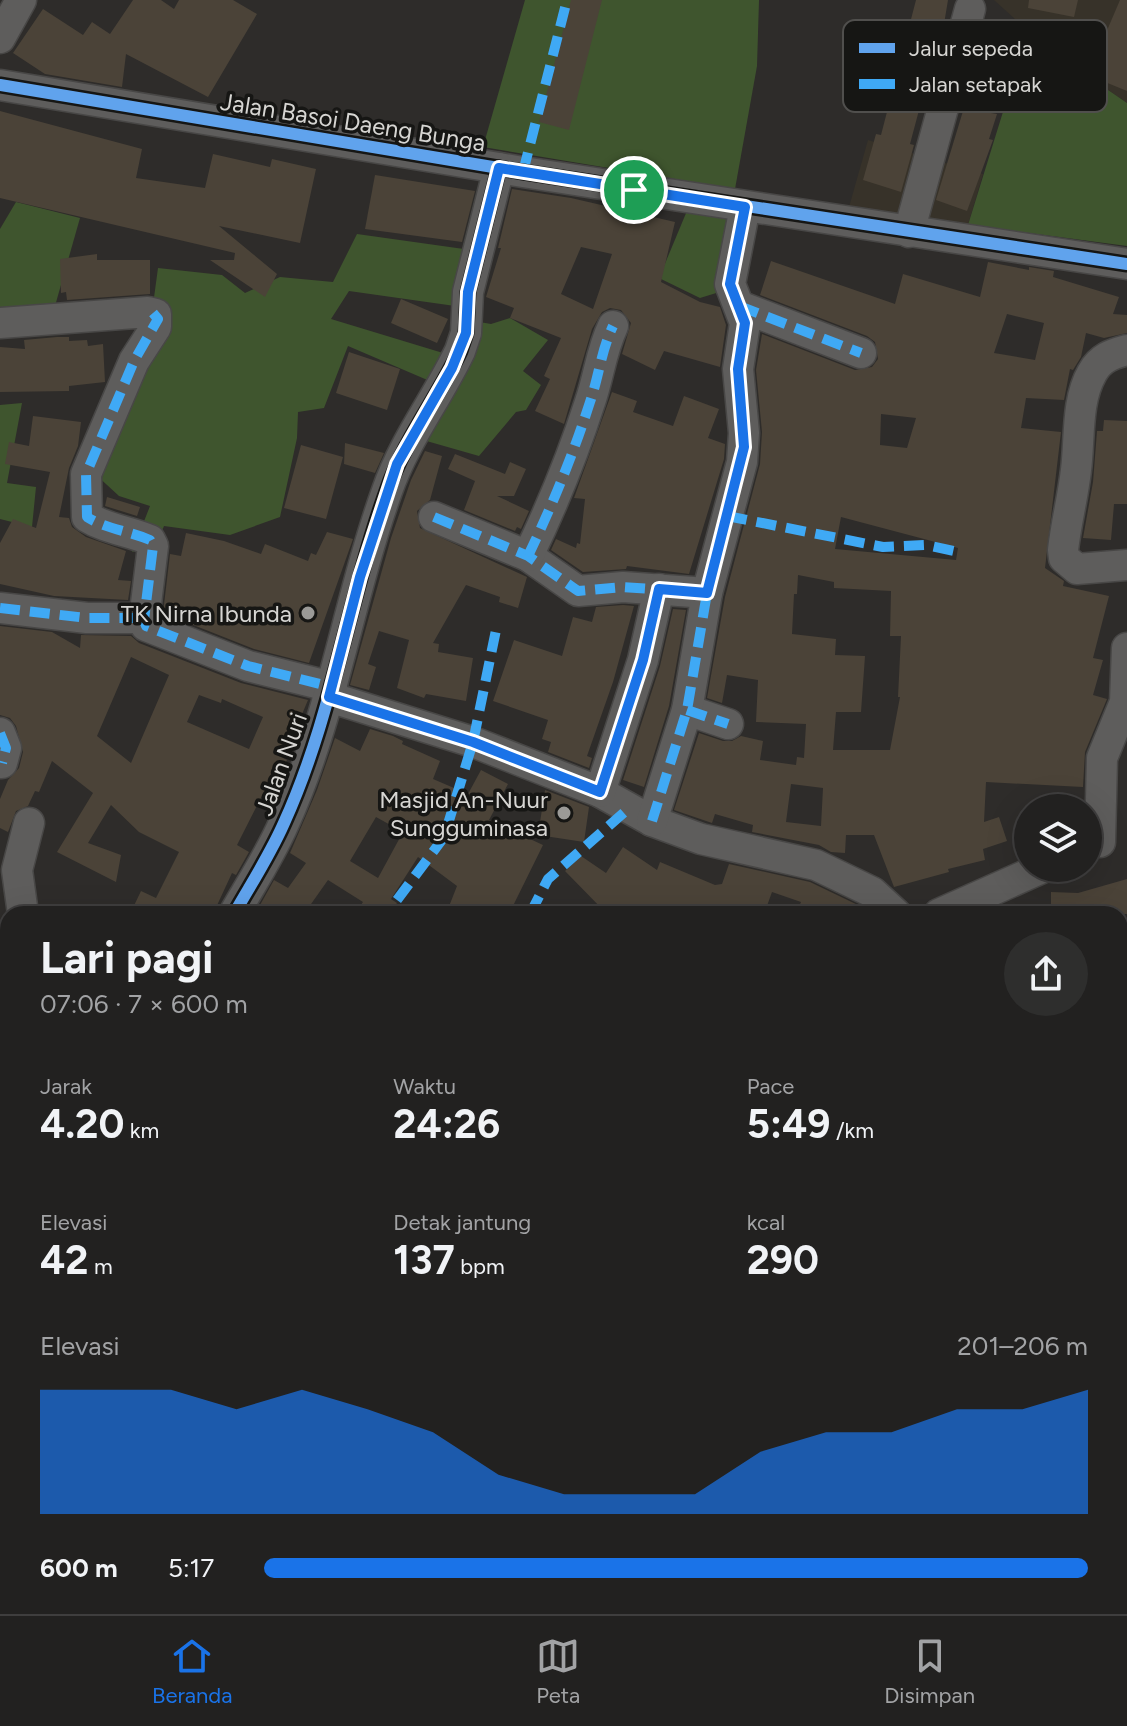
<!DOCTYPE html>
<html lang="id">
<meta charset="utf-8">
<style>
:root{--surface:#222120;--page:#2e2e2d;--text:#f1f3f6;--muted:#a2a3a5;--line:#3f3e3e;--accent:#1a73e8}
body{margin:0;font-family:Figtree,sans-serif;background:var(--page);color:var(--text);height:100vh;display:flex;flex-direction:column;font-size:30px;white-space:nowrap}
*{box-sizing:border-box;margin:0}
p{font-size:26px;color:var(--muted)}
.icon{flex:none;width:44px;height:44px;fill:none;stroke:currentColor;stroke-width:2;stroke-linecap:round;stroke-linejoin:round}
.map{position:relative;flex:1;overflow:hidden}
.side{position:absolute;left:0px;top:906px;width:1128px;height:708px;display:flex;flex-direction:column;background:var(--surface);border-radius:24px 24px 0 0;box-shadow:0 8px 32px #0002,0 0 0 2px var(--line)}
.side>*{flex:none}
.controls{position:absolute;left:1014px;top:794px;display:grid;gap:16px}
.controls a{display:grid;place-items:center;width:88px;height:88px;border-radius:50%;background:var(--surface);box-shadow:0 8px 32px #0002,0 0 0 2px var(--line);font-size:40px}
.pin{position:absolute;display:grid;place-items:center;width:68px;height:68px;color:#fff;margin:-34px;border:4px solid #fff;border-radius:50%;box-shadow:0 2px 8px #0007}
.round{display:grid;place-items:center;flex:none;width:84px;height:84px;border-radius:42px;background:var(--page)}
.overview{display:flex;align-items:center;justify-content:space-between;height:136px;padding:0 40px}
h1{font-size:44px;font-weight:700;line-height:60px}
.figures{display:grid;grid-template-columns:repeat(3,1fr);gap:12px;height:136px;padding:8px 40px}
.figures div{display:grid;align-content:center}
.figures b{font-size:40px;font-weight:700}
.figures small{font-size:22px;font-weight:400}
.figures p{font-size:22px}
.chart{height:224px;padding:16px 40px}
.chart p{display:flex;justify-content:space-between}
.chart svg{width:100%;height:144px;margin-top:8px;fill:var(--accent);opacity:.7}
ul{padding:0 40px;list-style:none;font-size:26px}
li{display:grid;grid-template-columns:128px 96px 1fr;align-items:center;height:60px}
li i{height:20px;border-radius:10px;background:var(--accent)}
.tab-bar{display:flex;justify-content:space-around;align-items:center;height:112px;border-top:2px solid var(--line);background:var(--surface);font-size:22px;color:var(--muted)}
.tab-bar a{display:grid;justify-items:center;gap:4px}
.tab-bar .selected{color:var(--accent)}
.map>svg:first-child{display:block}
.built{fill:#373229}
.green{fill:#3f552e}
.building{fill:#4b4338;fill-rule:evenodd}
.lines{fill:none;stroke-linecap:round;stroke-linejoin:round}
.minor-casing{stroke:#484746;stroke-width:33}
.highway-casing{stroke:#484746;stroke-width:45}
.minor{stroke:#5e5d5c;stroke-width:30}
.highway{stroke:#626369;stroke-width:42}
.quiet{stroke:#3fa9f5;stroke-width:10;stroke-dasharray:20 10;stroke-linecap:butt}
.cycleway-casing{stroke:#161614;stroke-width:17}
.cycleway{stroke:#60a3ed;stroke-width:12}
.route-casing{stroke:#fff;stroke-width:16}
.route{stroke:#1a73e8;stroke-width:10}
.poi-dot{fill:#9b9a97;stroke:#161614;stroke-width:3}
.labels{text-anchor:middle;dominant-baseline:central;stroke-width:7;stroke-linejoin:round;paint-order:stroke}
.street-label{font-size:24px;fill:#d6d5d2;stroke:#161614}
.poi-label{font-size:24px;fill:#d6d5d2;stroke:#161614;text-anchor:end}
.key{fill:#161614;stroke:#504f4d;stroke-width:2}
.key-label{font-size:22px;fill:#d6d5d2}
</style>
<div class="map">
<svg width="1127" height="1614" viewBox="0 0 1127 1614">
<rect width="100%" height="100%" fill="#2e2c2a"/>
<g class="built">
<polygon points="994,0 1127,0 1127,103 1047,48"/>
<polygon points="868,140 983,174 968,225 849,207"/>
</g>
<g class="green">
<polygon points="525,0 759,0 757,66 735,189 483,147"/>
<polygon points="1028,31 1047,48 1127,103 1127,246 968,225"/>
<polygon points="16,202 80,218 53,313 0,315 0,229"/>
<polygon points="689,206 740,210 726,290 700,298 659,278"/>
<polygon points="357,234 471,250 455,306 349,291 331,319 443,353 432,382 348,346 324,408 298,412 297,438 280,517 230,535 164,526 156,545 132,552 150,506 119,496 94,473 130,388 172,316 153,305 158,268 222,275 245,293 280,277 333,282"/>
<polygon points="510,318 548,340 523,371 541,385 526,410 516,412 479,456 416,438 474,321 491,324"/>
<polygon points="22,403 7,483 36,487 32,527 0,519 0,405"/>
<polygon points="153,1606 543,1606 539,1614 171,1614"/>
</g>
<g class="building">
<polygon points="133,0 161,0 174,9 179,0 233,0 257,14 208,97 126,54 122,87 45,74 13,53 43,9 83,35 92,22 110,34"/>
<polygon points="571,0 602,0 569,130 539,122"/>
<polygon points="916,0 948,0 942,36 939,35 910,144 914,145 901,192 863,180 876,134 881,135"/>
<polygon points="1029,0 1078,0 1074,17 1028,8"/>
<polygon points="1120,0 1127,0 1127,91 1088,75"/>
<polygon points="990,22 1018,31 1008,71 991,113 997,114 989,139 993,140 967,211 936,200"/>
<polygon points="0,111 142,149 136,178 205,188 213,154 270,167 272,159 316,169 300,243 219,226 277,274 265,297 210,260 234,260 235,253 0,198"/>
<polygon points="375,175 475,191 462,242 365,229"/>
<path d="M512,189L571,198L675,222L661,282L700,302L720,307L726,325L720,367L664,351L655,370L622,354L631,323L621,310L610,308L602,312L592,329L564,424L535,411L550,379L544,376L561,338L510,318L514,308L486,297L501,248H498ZM581,247L612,254L593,309L561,294Z"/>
<polygon points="97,254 97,260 150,260 150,294 67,300 66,292 61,293 60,259"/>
<path d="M771,261L895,304L903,274L980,297L988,262L1029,270V267L1054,271L1053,277L1119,297L1113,314L1127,315V333L1104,338L1086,333L1081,357L1073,370L1070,369L1064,400L1026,398L1021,428L1061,432L1045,568L1064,581L1063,586L1109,596L1093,658L1103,660L1093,695L1107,699L1085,752L1083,787L986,782L984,822L999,817L1007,841L983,849L985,860L948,869L949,872L894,887L874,835H846L845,853L831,852L819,845L752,832L753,825L715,814L712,823L674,810L699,733L723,741H732L741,736L763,741L760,760L796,765L797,757L804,758L806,724L756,722L758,680L727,675L722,703L707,698L725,597L760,464L762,432L756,370L762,334L855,370L872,367L878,359L875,342L867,336L760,295ZM1007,314L1044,323L1035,360L994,353ZM881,414L916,418L907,448L880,445ZM841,517L958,548L956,560L835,549ZM798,575L834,582V588L891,591L890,636H901L898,697H900L890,750H833L836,712H861L865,656L835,655L836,639L792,634L794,594H797ZM791,784L823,788L821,826L786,822Z"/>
<polygon points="401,299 448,319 437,343 391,323"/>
<polygon points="57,337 69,337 69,341 87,340 88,346 103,344 105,382 69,386 69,391 0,392 0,347 25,349 24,340"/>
<polygon points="349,352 400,369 387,410 336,393"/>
<polygon points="612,392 637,401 633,412 673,426 684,396 719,409 708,438 725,444 724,459 689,574 627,566 626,569 583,572 551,550 556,539 576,548 577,543 580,544 585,499 574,498"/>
<polygon points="33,416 81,422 78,446 69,468 59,517 69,518 72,527 86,537 126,551 118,580 131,581 128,600 54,596 0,584 0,543 13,519 36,528 50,472 5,464 9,442 29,446"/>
<polygon points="1104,420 1127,421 1127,504 1114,504 1111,540 1083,538 1093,482 1097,431 1103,431"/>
<polygon points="345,443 384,453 375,473 344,464"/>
<polygon points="301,445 343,457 326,519 284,508"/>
<polygon points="425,451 442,456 430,500 417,511 420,528 527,577 518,608 499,602 500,597 466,585 433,643 439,644 438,652 473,658 466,701 426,694 424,698 397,688 409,640 379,631 368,664 376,667 369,690 350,685 391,538 411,480"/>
<polygon points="455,454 505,474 510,462 526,469 514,496 497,496 529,511 521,529 517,527 515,531 464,510 475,481 448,469"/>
<polygon points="107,497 140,507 137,516 105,506"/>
<polygon points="327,532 353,539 309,663 254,649 163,613 170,554 181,556 186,533 224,541 261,554 265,544 308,561 311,553 316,555"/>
<polygon points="623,605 634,606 613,682 587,756 592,758 589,768 548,752 551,742 542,739 548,720 493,701 514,640 562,656 573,617 592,622 596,607"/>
<polygon points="673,609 686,610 669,706 644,787 623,780 660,666"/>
<path d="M0,626L52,632L80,648L81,635L131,636L139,643L241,683L308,700L295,731L289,728L279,756L287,760L274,785L269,782L237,845L249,852L236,875L232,873L213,914H130L141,891L156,898L179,852L139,832L111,805L88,843L121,855L116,882L57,852L93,793L52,761L39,792L35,791L28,806L16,811L8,832L0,828V799L8,780L19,768L23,752L16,726L10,718L0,715ZM131,657L169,675L131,763L97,736ZM199,695L221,703L222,699L263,717L249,749L187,722Z"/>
<path d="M370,729L393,736L403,741L402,744L440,761L433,779L468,794L481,770L508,784L489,820L543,845L509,914H446L457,886L418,857L391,899L397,903L389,914H355L363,902L328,880L304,914H255L274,880L288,888L306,863L290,853L317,790L335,738L360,751ZM376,817L403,832L378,878L350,861Z"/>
<polygon points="545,790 589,807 584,842 538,835"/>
<polygon points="623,847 657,870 660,862 715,885 722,884 729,864 810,882 862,907 869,914 796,914 801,902 772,892 764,914 736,907 734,914 607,914 565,871 581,856 606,873"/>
<polygon points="1127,879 1127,914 1051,914 1051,892 1078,893"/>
</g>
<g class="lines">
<defs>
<g id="minor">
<polyline points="0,38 21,0"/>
<polyline points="0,85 523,172 1127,264"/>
<polyline points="909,232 970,9"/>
<polyline points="739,306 861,353"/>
<path d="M0,323L148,312L156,314V327L134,361L86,474L87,517C106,529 129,531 150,540L153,546L144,620L146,626L248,666L332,687"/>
<path d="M1127,350C1112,354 1100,358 1092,373C1076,401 1080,439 1076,470C1073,497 1066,523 1063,550L1064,558L1077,569L1127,565"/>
<polyline points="434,517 528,556 578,591 623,587 707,593"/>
<path d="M528,556C552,506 573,455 590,402C599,376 601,351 613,326"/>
<polyline points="0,608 87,618 144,618"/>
<polyline points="329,697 473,742 600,792 652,821 701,839 816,865 872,892 896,914"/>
<polyline points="687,710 728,724"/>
<polyline points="0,733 6,748 2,763"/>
<polyline points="600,792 643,660 659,589"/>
<polyline points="652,821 687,710 707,593 742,462 744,433 738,369 745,323 730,284 745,207"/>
<polyline points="1100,842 1102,758 1125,702 1127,648"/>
<polyline points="23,914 17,870 29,823"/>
<path d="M234,914C251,884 270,855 284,823C332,718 348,600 387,491C404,441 437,399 460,351L466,333L468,292L499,168"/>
<polyline points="939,914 1042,868"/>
<polyline points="1120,1226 1127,1229"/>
<polyline points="0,1279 8,1283"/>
<polyline points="0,1443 8,1448"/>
<polyline points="1120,1529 1127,1516"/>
<polyline points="1120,1565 1120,1568"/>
<polyline points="211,1606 230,1614"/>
<polyline points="560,1614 564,1606"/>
<polyline points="939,1614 947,1606"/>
<polyline points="1079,1614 1087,1606"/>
</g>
<g id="highway">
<polyline points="0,1014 8,1017"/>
<polyline points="0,1585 8,1590"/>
<polyline points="33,1606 45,1614"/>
<polyline points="1022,1606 1030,1614"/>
</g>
</defs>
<use href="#minor" class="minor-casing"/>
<use href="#highway" class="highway-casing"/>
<use href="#minor" class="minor"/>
<use href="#highway" class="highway"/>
<g class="quiet">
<polyline points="523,172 567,0"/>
<polyline points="739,306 861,353"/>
<path d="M153,313L158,319L134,361L86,474L87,517C106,529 129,531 150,540L153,546L144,620L146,626L248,666L332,687"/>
<polyline points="727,516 883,547 926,545 954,551"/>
<polyline points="434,517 528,556 578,591 623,587 707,593"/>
<path d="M528,556C552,506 573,455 590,402C599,376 601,351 613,326"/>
<polyline points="0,608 87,618 144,618"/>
<polyline points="687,710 728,724"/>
<polyline points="0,733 6,748 2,763"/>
<polyline points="600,792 643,660 659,589"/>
<polyline points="652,821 687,710 707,593 742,462 744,433 738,369 745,323 730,284 745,207"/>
<polyline points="397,900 444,837 473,742 496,630"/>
<polyline points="530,914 548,879 628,809"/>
<polyline points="1120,1226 1127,1229"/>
<polyline points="1120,1529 1127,1516"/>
<polyline points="1120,1565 1120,1568"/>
<polyline points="1079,1614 1087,1606"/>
</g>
<defs>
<g id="cycleway">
<polyline points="0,85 523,172 1127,264"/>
<path d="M234,914C251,884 270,855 284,823C332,718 348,600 387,491C404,441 437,399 460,351L466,333L468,292L499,168"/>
</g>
</defs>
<use href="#cycleway" class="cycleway-casing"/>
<use href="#cycleway" class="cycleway"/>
</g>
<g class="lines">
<defs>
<polygon id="route" points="499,168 745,207 730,284 745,323 738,369 744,447 707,593 659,589 643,660 600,792 473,742 329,697 360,577 397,464 452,368 466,333 468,292"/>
</defs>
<use href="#route" class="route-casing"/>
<use href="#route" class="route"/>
</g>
<g class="poi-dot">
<circle cx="308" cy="613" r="8"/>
<circle cx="564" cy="813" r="8"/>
</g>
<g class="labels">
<g class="street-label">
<text transform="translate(353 122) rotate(9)">Jalan Basoi Daeng Bunga</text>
<text transform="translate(281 764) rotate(-70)">Jalan Nuri</text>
</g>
<g class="poi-label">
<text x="292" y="613">TK Nirna Ibunda</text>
<text x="548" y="799">Masjid An-Nuur<tspan x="548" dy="28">Sungguminasa</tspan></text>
</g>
</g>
<rect x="843" y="20" width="264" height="92" rx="12" class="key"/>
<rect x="859" y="43" width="36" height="10" fill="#60a3ed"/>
<rect x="859" y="79" width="36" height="10" fill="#3fa9f5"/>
<g class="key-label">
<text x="909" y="56">Jalur sepeda</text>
<text x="909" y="92">Jalan setapak</text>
</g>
</svg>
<div class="controls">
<a><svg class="icon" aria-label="layers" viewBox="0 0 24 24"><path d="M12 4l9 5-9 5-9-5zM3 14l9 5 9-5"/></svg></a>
</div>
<div class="pin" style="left:634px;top:190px;background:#1e9e55"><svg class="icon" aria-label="arrive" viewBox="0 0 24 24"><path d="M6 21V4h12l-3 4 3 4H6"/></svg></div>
<section class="side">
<div class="overview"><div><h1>Lari pagi</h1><p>07:06 · 7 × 600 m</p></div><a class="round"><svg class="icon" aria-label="share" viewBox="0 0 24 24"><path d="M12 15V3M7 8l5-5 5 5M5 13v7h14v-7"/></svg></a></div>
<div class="figures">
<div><p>Jarak</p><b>4.20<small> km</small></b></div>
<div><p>Waktu</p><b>24:26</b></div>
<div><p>Pace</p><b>5:49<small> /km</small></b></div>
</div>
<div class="figures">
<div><p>Elevasi</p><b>42<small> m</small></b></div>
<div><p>Detak jantung</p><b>137<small> bpm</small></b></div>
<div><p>kcal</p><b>290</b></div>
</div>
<div class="chart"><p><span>Elevasi</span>201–206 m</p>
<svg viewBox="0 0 160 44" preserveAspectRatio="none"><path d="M0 44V6L10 6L20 6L30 12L40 6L50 12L60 19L70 32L80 38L90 38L100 38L110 25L120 19L130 19L140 12L150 12L160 6V44z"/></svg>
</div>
<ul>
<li><b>600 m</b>5:17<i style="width:100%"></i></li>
</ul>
</section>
</div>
<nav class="tab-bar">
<a class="selected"><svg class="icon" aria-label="home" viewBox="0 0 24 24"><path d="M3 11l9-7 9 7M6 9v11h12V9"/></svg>Beranda</a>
<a><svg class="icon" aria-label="map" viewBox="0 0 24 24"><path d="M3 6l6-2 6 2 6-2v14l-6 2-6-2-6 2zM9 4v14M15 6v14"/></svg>Peta</a>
<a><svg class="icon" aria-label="saved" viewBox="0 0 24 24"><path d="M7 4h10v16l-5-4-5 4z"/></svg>Disimpan</a>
</nav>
